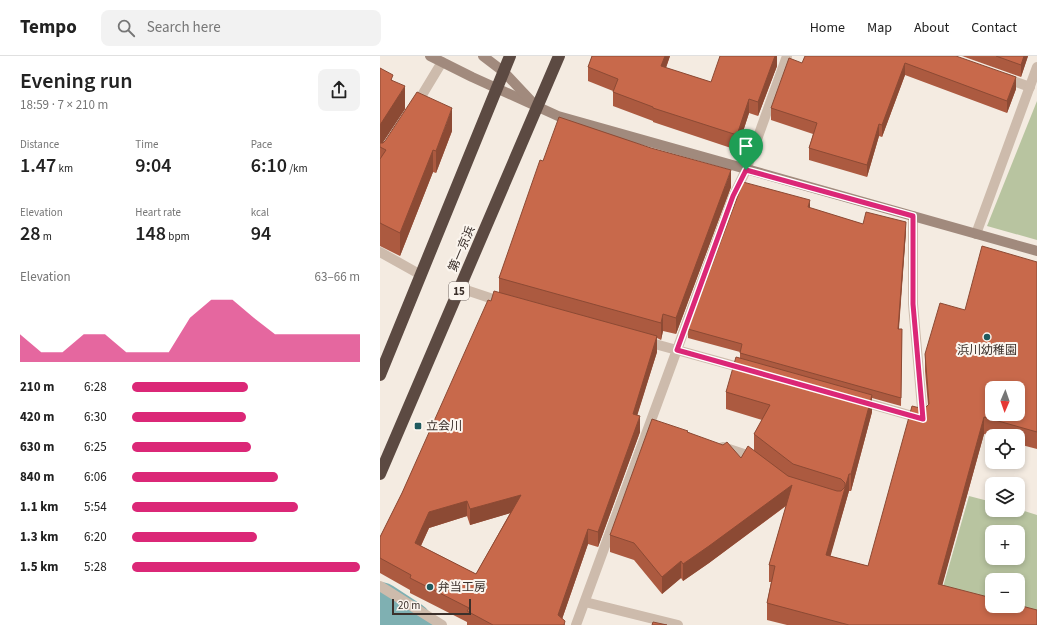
<!DOCTYPE html>
<meta charset="utf-8">
<style>
:root{--surface:#fff;--page:#f2f2f2;--text:#222;--muted:#767676;--line:#e0e0e0;--accent:#db2777}
body{margin:0;font-family:"Source Sans 3","Noto Sans JP",sans-serif;background:var(--page);color:var(--text);height:100vh;display:flex;flex-direction:column;font-size:15px;white-space:nowrap}
*{box-sizing:border-box;margin:0}
p{font-size:13px;color:var(--muted)}
.icon{flex:none;width:22px;height:22px;fill:none;stroke:currentColor;stroke-width:2;stroke-linecap:round;stroke-linejoin:round}
.map{position:relative;flex:1;overflow:hidden}
.sheet{display:flex;flex-direction:column;background:var(--surface);width:380px}
.sheet>*{flex:none}
.needle{width:26px;rotate:182deg}
.tools{position:absolute;left:605px;top:325px;display:grid;gap:8px}
.tools a{display:grid;place-items:center;width:40px;height:40px;border-radius:8px;background:var(--surface);box-shadow:0 2px 6px #0003;font-size:20px}
.scale{position:absolute;left:12px;bottom:10px;width:79px;box-sizing:border-box;padding-left:4px;border:2px solid #3b302b;border-top:0;font-size:11px;line-height:14px;white-space:nowrap;color:#3b302b;-webkit-text-stroke:3px #fbf5ee;paint-order:stroke}
.pin{position:absolute;display:grid;place-items:center;width:34px;height:34px;color:#fff;margin:-41px -17px;border-radius:50% 50% 50% 0;rotate:-45deg;box-shadow:0 0 4px #0007}
.pin .icon{rotate:45deg}
.round{display:grid;place-items:center;flex:none;width:42px;height:42px;border-radius:8px;background:var(--page)}
.summary{display:flex;align-items:center;justify-content:space-between;height:68px;padding:0 20px}
h1{font-size:22px;font-weight:600;line-height:30px}
.metrics{display:grid;grid-template-columns:repeat(3,1fr);gap:6px;height:68px;padding:4px 20px}
.metrics div{display:grid;align-content:center}
.metrics b{font-size:20px;font-weight:600}
.metrics small{font-size:11px;font-weight:400}
.metrics p{font-size:11px}
.chart{height:112px;padding:8px 20px}
.chart p{display:flex;justify-content:space-between}
.chart svg{width:100%;height:72px;margin-top:4px;fill:var(--accent);opacity:.7}
ul{padding:0 20px;list-style:none;font-size:13px}
li{display:grid;grid-template-columns:64px 48px 1fr;align-items:center;height:30px}
li i{height:10px;border-radius:5px;background:var(--accent)}
header{display:flex;align-items:center;gap:24px;box-sizing:border-box;height:56px;padding:0 20px;background:var(--surface);border-bottom:1px solid var(--line)}
header strong{font-size:19px}
nav{display:flex;gap:22px;margin-inline-start:auto;font-size:14px}
.search{width:280px;height:36px;background:var(--page);display:flex;align-items:center;gap:10px;box-sizing:border-box;padding:0 14px;border-radius:8px;color:var(--muted);font-size:15px}
main{display:flex;flex:1;min-height:0}
.map>svg:first-child{display:block}
.green{fill:#b8c4a0;fill-rule:evenodd}
.lines{fill:none;stroke-linecap:round;stroke-linejoin:round}
.river{stroke:#7fb0b2;stroke-width:48}
.lane{stroke:#cdbbac;stroke-width:10}
.street{stroke:#cdbbac;stroke-width:10}
.secondary{stroke:#a18a7d;stroke-width:10}
.highway{stroke:#5c4a42;stroke-width:12}
.wall{fill:#ac5a40;fill-rule:evenodd}
.shaded-wall{fill:#8c4a34}
.building{fill:#c8694b;stroke:#8c4a34;fill-rule:evenodd}
.route-casing{stroke:#fff;stroke-width:8}
.route{stroke:#db2777;stroke-width:5}
.poi-dot{fill:#1f5a5e;stroke:#fbf5ee;stroke-width:1.5}
.labels{text-anchor:middle;dominant-baseline:central;stroke-width:4;stroke-linejoin:round;paint-order:stroke}
.shield{fill:#fbf5ee;stroke:#756b66;stroke-width:1}
.shield-label{font-size:11px;font-weight:bold;fill:#3b302b}
.street-label{font-size:12px;fill:#3b302b;stroke:#fbf5ee}
.poi-label{font-size:12px;fill:#3b302b;stroke:#fbf5ee;text-anchor:start}
</style>
<header>
<strong>Tempo</strong>
<div class="search"><svg class="icon" aria-label="search" viewBox="0 0 24 24"><circle cx="10" cy="10" r="6"/><path d="M15 15l6 6"/></svg>Search here</div>
<nav><a>Home</a><a>Map</a><a>About</a><a>Contact</a></nav>
</header>
<main>
<section class="sheet">
<div class="summary"><div><h1>Evening run</h1><p>18:59 · 7 × 210 m</p></div><a class="round"><svg class="icon" aria-label="share" viewBox="0 0 24 24"><path d="M12 15V3M7 8l5-5 5 5M5 13v7h14v-7"/></svg></a></div>
<div class="metrics">
<div><p>Distance</p><b>1.47<small> km</small></b></div>
<div><p>Time</p><b>9:04</b></div>
<div><p>Pace</p><b>6:10<small> /km</small></b></div>
</div>
<div class="metrics">
<div><p>Elevation</p><b>28<small> m</small></b></div>
<div><p>Heart rate</p><b>148<small> bpm</small></b></div>
<div><p>kcal</p><b>94</b></div>
</div>
<div class="chart"><p><span>Elevation</span>63–66 m</p>
<svg viewBox="0 0 160 44" preserveAspectRatio="none"><path d="M0 44V27L10 38L20 38L30 27L40 27L50 38L60 38L70 38L80 17L90 6L100 6L110 17L120 27L130 27L140 27L150 27L160 27V44z"/></svg>
</div>
<ul>
<li><b>210 m</b>6:28<i style="width:51%"></i></li>
<li><b>420 m</b>6:30<i style="width:50%"></i></li>
<li><b>630 m</b>6:25<i style="width:52%"></i></li>
<li><b>840 m</b>6:06<i style="width:64%"></i></li>
<li><b>1.1 km</b>5:54<i style="width:73%"></i></li>
<li><b>1.3 km</b>6:20<i style="width:55%"></i></li>
<li><b>1.5 km</b>5:28<i style="width:100%"></i></li>
</ul>
</section>
<div class="map">
<svg width="657" height="569" viewBox="0 0 657 569">
<rect width="100%" height="100%" fill="#f4ebe1"/>
<g class="green">
<polygon points="657,45 657,184 607,170"/>
<path d="M589,440L612,446V454L638,453L657,459V557L638,550V524H612V545L563,531ZM612,476H638V502H612Z"/>
</g>
<g class="lines">
<polyline class="river" points="0,550 29,569"/>
<g class="lane">
<polyline points="625,22 650,31"/>
<polyline points="533,160 533,248 543,363"/>
</g>
<g class="street">
<polyline points="36,49 62,6"/>
<polyline points="596,178 657,11"/>
<polyline points="0,196 41,219"/>
<polyline points="80,232 125,247"/>
<polyline points="264,285 366,313"/>
<polyline points="480,345 543,363"/>
<polyline points="343,391 370,400 375,404"/>
<polyline points="0,530 62,569"/>
<polyline points="205,546 298,569"/>
<polyline points="196,569 353,141 366,114 407,0"/>
</g>
<g class="secondary">
<polyline points="50,0 92,21 178,60 657,195"/>
<polyline points="103,0 124,16 153,47"/>
</g>
<g class="highway">
<polyline points="0,319 130,0"/>
<polyline points="0,418 179,0"/>
</g>
</g>
<g class="wall">
<polygon points="212,0 290,0 286,12 331,26 397,0 397,10 378,60 369,57 357,94 273,66 273,65 233,50 233,35 208,25 208,11"/>
<polygon points="576,0 636,33 627,57 525,19 502,81 499,80 487,121 429,104 429,92 433,78 391,64 391,52 422,7"/>
<polygon points="582,0 648,0 641,21"/>
<polygon points="0,12 13,25 25,53 3,86 72,75 56,117 53,116 20,200 0,190"/>
<path d="M163,105L351,131L296,278L283,275L281,284L277,282V296L257,359L260,376L218,491L208,488L182,563L185,569H87V566L30,537V534L0,517V481L22,437L111,245L119,236V222ZM130,457L96,518L41,490L49,472L87,460L90,469Z"/>
<polygon points="430,152 483,168 526,175 519,273 522,273 521,350 492,342 492,356 471,435 469,435 450,500 488,510 544,353 548,349 545,315 545,298 585,254 657,206 657,393 638,388 638,380 612,380 604,378 562,529 657,569 407,569 387,564 387,547 391,526 389,526 389,509 406,450 329,507 303,525 301,522 282,538 254,504 230,496 230,479 308,376 361,402 374,394 374,378 382,364 346,353 346,336 360,302 360,296 308,282 308,273"/>
</g>
<g class="shaded-wall">
<polygon points="285,0 290,0 281,25 281,10"/>
<polygon points="395,0 397,0 397,10 378,60 378,46"/>
<polygon points="644,0 648,0 641,21 641,9"/>
<polygon points="525,7 525,19 502,81 502,69"/>
<polygon points="636,21 636,33 627,57 627,45"/>
<polygon points="25,30 25,53 0,91 0,69"/>
<polygon points="369,43 369,57 357,94 357,79"/>
<polygon points="72,52 72,75 56,117 56,95"/>
<polygon points="499,68 499,80 487,121 487,109"/>
<polygon points="53,94 53,116 20,200 20,177"/>
<polygon points="351,114 351,131 296,278 296,262"/>
<polygon points="430,144 430,153 428,151"/>
<polygon points="526,166 526,175 518,281 518,273"/>
<polygon points="283,258 283,275 281,284 281,267"/>
<polygon points="277,280 277,296 253,373 253,358"/>
<polygon points="492,339 492,356 471,435 471,418"/>
<polygon points="260,360 260,376 218,491 218,476"/>
<polygon points="604,361 604,378 558,545 558,528"/>
<polygon points="469,418 469,435 446,516 446,499"/>
<polygon points="412,429 412,445 329,507 303,525 303,508"/>
<polygon points="141,439 141,454 90,469 90,453"/>
<polygon points="87,445 87,460 49,472 35,502 35,487 49,456"/>
<polygon points="208,473 208,488 180,569 178,559"/>
<polygon points="301,505 301,522 282,538 282,521"/>
</g>
<g class="building">
<polygon points="212,0 285,0 281,10 331,26 340,0 395,0 378,46 369,43 357,79 273,52 273,51 233,36 238,23 208,11"/>
<polygon points="425,0 576,0 636,21 627,45 525,7 502,69 499,68 487,109 429,92 437,67 391,52 409,2 422,7"/>
<polygon points="616,0 644,0 641,9"/>
<polygon points="0,12 13,19 11,24 25,30 0,69"/>
<polygon points="37,36 72,52 56,95 53,94 20,177 0,167 0,103 6,94 0,91 0,87 3,87 5,85"/>
<polygon points="179,61 271,92 351,114 296,262 283,258 281,267 119,222 160,104 163,105"/>
<polygon points="363,126 430,144 428,151 483,168 486,156 526,166 518,273 522,273 521,342 360,297 362,288 308,273"/>
<path d="M602,190L657,206V376L604,361L558,528L612,542V550H638V549L657,554V569H469L387,547L395,510L389,509L412,429L329,490L303,508L301,505L282,521L254,487L230,479L272,363L308,375L307,376L343,389L347,386L361,402L368,390L408,420L457,435H461L465,431V427L461,423L413,408L374,378L390,349L346,336L356,301L492,339L471,418H469L446,499L488,510L532,350L544,353L549,348L545,298L560,247L585,254ZM612,332H638V358H612Z"/>
<path d="M114,235L277,280L253,358L260,360L218,476L208,473L178,559L185,565L184,569H113L87,555L89,552L30,522L31,519L0,502V481L22,437L108,244L111,245ZM141,439L96,518L35,487L49,456L87,445L90,453Z"/>
<polygon points="273,566 287,569 272,569"/>
</g>
<g class="lines">
<defs>
<polygon id="route" points="366,114 533,160 533,248 543,363 297,294 353,140"/>
</defs>
<use href="#route" class="route-casing"/>
<use href="#route" class="route"/>
</g>
<g class="poi-dot">
<circle cx="607" cy="281" r="4"/>
<rect x="34" y="366" width="8" height="8" rx="2"/>
<circle cx="50" cy="531" r="4"/>
</g>
<g class="labels">
<rect class="shield" x="69" y="226" width="20" height="18" rx="3"/>
<g class="shield-label">
<text x="79" y="235">15</text>
</g>
<g class="street-label">
<text transform="translate(82 193) rotate(-67)">第一京浜</text>
</g>
<g class="poi-label">
<text x="607" y="294" text-anchor="middle">浜川幼稚園</text>
<text x="46" y="370">立会川</text>
<text x="58" y="531">弁当工房</text>
</g>
</g>
</svg>
<div class="tools">
<a><svg class="needle" viewBox="-14 -14 28 28"><path d="M0-13l5 13h-10z" fill="#e53935"/><path d="M0 13l5-13h-10z" fill="#767676"/></svg></a>
<a><svg class="icon" aria-label="locate" viewBox="0 0 24 24"><circle cx="12" cy="12" r="6"/><path d="M12 2v4M12 18v4M2 12h4M18 12h4"/></svg></a>
<a><svg class="icon" aria-label="layers" viewBox="0 0 24 24"><path d="M12 4l9 5-9 5-9-5zM3 14l9 5 9-5"/></svg></a>
<a>+</a>
<a>−</a>
</div>
<div class="scale">20 m</div>
<div class="pin" style="left:366px;top:114px;background:#1e9e55"><svg class="icon" aria-label="arrive" viewBox="0 0 24 24"><path d="M6 21V4h12l-3 4 3 4H6"/></svg></div>
</div>
</main>
